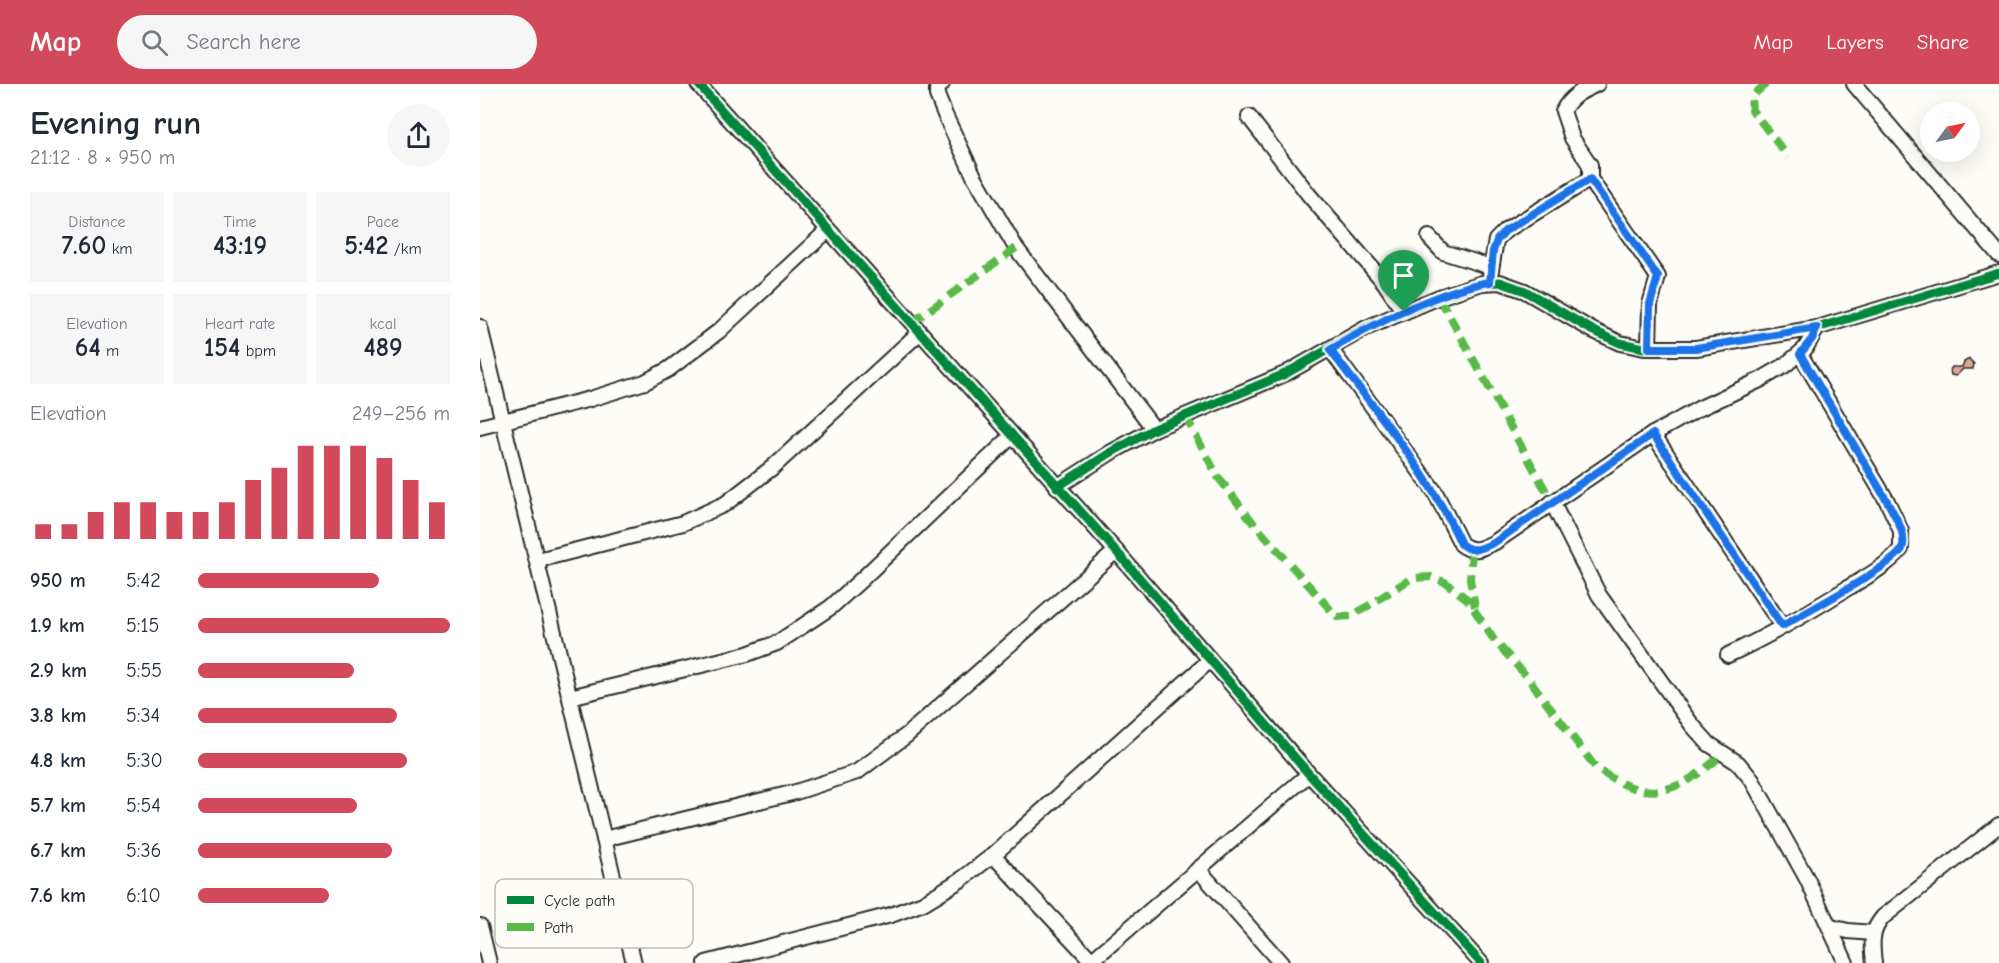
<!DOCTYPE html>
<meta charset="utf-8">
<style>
:root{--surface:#fff;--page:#f6f6f7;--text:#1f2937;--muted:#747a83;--accent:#d1495b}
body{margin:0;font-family:"Comic Neue",sans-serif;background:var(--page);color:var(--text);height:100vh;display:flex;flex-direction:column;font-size:22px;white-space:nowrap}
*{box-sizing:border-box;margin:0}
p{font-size:20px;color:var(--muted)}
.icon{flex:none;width:33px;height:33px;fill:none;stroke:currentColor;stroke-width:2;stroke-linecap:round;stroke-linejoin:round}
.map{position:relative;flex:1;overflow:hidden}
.drawer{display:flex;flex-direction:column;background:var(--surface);width:480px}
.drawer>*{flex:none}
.needle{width:39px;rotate:57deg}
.buttons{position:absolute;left:1440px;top:18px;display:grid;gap:12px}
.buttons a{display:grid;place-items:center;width:60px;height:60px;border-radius:50%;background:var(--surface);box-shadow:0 6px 24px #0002;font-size:30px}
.pin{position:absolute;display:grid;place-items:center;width:51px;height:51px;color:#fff;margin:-62px -26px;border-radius:50% 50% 50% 0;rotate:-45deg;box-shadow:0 0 6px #0007}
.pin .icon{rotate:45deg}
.round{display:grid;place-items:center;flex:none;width:63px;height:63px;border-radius:32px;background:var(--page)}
.head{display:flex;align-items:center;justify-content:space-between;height:102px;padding:0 30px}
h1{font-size:33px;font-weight:700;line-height:45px}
.stats{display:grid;grid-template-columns:repeat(3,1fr);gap:9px;height:102px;padding:6px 30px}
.stats div{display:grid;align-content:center;border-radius:0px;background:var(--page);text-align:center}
.stats b{font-size:26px;font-weight:700}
.stats small{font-size:16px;font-weight:400}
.stats p{font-size:16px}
.chart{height:168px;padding:12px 30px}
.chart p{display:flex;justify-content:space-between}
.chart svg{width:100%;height:108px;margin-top:6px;stroke:var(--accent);stroke-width:6}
ul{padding:0 30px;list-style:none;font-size:20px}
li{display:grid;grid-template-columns:96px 72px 1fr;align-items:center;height:45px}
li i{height:15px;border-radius:8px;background:var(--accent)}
header{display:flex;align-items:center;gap:36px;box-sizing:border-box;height:84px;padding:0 30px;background:var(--accent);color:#fff}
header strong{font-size:28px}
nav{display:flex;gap:33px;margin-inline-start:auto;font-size:21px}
.search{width:420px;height:54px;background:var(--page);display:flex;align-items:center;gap:15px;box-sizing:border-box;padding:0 21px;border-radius:33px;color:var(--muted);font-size:22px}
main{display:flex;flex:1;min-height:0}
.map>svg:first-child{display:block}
.building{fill:#dda792;stroke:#2b2b2b;stroke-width:1.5}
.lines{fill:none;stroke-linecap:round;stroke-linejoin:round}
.street-casing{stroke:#2b2b2b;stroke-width:18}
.street{stroke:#fdfcf7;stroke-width:14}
.quiet{stroke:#58b947;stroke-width:8;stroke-dasharray:15 8;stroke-linecap:butt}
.cycleway-casing{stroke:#fdfcf7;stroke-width:13}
.cycleway{stroke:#00873e;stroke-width:9}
.route-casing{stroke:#fff;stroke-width:12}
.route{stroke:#1a73e8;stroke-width:8}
.key{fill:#fdfcf7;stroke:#bebdba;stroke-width:1.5}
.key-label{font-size:16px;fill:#2b2b2b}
</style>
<header>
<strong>Map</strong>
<div class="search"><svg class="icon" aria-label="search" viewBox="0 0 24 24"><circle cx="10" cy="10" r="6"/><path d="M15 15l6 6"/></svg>Search here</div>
<nav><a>Map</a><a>Layers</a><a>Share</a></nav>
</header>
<main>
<section class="drawer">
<div class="head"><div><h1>Evening run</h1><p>21:12 · 8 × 950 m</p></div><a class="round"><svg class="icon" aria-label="share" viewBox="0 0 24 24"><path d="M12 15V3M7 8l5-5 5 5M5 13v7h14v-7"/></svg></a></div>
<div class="stats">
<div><p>Distance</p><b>7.60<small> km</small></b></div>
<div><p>Time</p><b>43:19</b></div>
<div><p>Pace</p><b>5:42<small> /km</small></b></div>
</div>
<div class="stats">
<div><p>Elevation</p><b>64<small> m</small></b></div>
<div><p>Heart rate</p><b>154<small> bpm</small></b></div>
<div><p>kcal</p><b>489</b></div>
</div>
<div class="chart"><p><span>Elevation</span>249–256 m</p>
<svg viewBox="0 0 160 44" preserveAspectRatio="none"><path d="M5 44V38M15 44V38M25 44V33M35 44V29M45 44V29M55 44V33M65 44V33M75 44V29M85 44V20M95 44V15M105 44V6M115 44V6M125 44V6M135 44V11M145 44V20M155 44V29"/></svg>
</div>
<ul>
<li><b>950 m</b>5:42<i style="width:72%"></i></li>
<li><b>1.9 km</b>5:15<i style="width:100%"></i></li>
<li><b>2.9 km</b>5:55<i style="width:62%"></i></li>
<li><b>3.8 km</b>5:34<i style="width:79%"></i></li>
<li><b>4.8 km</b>5:30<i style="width:83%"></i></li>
<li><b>5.7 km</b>5:54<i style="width:63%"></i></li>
<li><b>6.7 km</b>5:36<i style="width:77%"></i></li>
<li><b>7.6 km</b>6:10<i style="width:52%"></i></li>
</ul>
</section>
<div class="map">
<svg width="1519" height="879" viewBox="0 0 1519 879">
<rect width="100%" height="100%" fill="#fdfcf7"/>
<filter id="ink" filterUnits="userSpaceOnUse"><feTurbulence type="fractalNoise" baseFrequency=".0167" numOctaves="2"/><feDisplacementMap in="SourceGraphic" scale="12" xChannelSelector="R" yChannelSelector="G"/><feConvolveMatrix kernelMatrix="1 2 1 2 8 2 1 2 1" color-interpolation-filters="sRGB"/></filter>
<g filter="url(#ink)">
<polygon class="building" points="1489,275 1494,280 1493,285 1483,285 1476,292 1471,291 1470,286 1472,283 1482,283 1484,278"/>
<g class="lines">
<defs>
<g id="street">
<polyline points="218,0 636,467 829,690 1001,879"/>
<polyline points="462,0 457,5 457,11 465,31 494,92 536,164 674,345"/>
<polyline points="1374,0 1519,171"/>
<polyline points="769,33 829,111 904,198 924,228"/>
<polyline points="1110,95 1178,193 1170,220 1169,264"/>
<polyline points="949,153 963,168 1011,183"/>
<path d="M1009,198L1016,156L1025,147L1110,95V81L1092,54L1083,27C1090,12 1102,7 1117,0"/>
<polyline points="0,243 154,879"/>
<path d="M851,266L955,408L981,460C993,470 1002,464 1015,458L1173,350L1218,325L1280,296L1304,282L1325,265L1337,244"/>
<polyline points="0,343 110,315 165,298 189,285 239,247 348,146"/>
<polyline points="1173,350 1302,542"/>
<polyline points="577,403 630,369 674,345 805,290 886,244 959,213 1002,199 1020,198 1045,207 1112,246 1140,259 1164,264 1216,264 1337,244 1519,189"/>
<polyline points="1072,418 1119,511 1212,641 1229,660 1258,679 1272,696 1327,795 1366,879"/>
<polyline points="58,476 203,439 245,420 293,383 439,249"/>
<path d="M1248,571C1289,552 1328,529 1366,505C1385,494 1407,482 1421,465V447L1407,417L1320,270"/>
<polyline points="90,613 267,570 297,559 351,523 382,495 532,352"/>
<polyline points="124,755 316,708 377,688 427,651 636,467"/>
<polyline points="513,771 614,879"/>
<polyline points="718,785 801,879"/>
<polyline points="0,842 9,879"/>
<polyline points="1351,843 1368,847 1393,849"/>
<polyline points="226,879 411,831 443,819 482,795 513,771 729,577"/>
<polyline points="609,879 829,690"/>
<path d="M1394,879C1392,860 1390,848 1403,833L1519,741"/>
</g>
</defs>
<use href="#street" class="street-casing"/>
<use href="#street" class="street"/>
<g class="quiet">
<polyline points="1286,0 1271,13 1272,26 1308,73"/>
<polyline points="959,213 1072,418"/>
<polyline points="431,239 536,164"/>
<path d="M705,331L738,393L775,441L857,533L872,532L932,494L951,493L965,498L987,515L1014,556L1048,594L1116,684C1169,722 1198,709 1243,670"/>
<polyline points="992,466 990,495 995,523"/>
</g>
<defs>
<g id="cycleway">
<polyline points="218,0 636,467 829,690 1001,879"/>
<polyline points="577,403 630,369 674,345 805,290 886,244 959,213 1002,199 1020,198 1045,207 1112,246 1140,259 1164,264 1216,264 1337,244 1519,189"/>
</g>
</defs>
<use href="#cycleway" class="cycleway-casing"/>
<use href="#cycleway" class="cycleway"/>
</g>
</g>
<g class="lines" filter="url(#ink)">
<defs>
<path id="route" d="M1110,95L1178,193L1170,220L1169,264H1216L1337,244L1332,255L1320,270L1407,417C1413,429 1428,450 1422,465C1414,481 1322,531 1302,542L1173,350L1015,458C1003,464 993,470 981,460C949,389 897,328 850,266C892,241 962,205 1010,198L1013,167L1017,156L1025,147Z"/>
</defs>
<use href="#route" class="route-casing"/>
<use href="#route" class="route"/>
</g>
<rect x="15" y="795" width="198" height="69" rx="9" class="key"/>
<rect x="27" y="812" width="27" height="8" fill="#00873e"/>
<rect x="27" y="839" width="27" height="8" fill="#58b947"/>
<g class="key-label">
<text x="64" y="822">Cycle path</text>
<text x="64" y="849">Path</text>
</g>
</svg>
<div class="buttons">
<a><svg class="needle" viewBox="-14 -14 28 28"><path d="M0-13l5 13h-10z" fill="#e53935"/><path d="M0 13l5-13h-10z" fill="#747a83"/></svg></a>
</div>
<div class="pin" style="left:924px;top:228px;background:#1e9e55"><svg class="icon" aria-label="arrive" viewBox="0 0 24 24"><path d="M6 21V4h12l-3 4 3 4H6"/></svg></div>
</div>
</main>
